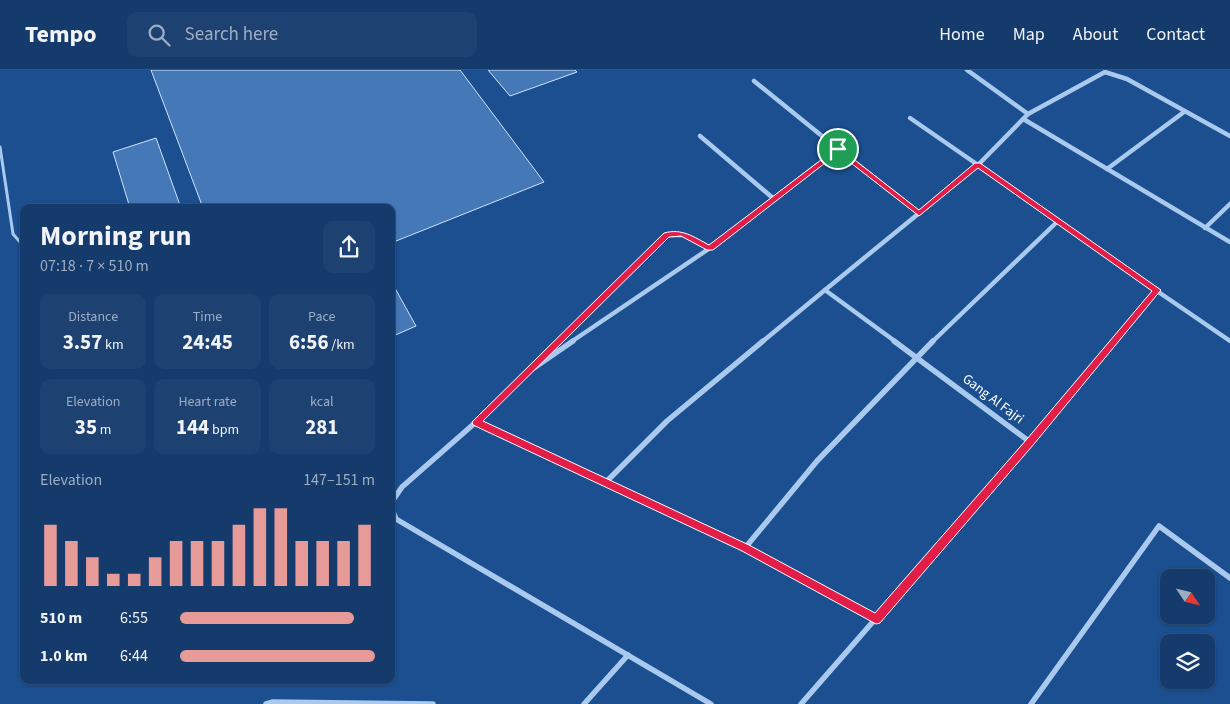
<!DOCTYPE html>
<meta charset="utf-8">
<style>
:root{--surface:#143b6b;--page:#1d4271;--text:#f1f3f6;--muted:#9dadc1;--line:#33557e;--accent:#e69b98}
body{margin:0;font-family:"Source Sans 3",sans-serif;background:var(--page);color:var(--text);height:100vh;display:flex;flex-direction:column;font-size:19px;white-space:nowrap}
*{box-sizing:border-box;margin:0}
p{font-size:16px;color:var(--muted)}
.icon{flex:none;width:28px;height:28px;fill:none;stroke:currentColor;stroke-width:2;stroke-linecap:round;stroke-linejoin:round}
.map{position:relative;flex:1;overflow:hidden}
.drawer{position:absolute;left:20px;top:134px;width:375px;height:480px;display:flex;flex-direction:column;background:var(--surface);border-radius:10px;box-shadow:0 1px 4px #0004,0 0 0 1px var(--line)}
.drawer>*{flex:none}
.needle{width:32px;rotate:125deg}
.tools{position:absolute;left:1160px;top:499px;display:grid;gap:10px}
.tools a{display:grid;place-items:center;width:55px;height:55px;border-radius:10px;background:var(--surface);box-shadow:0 1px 4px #0004,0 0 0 1px var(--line);font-size:25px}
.pin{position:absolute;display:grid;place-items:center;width:42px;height:42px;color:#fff;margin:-21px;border:2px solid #fff;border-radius:50%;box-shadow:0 1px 5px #0007}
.round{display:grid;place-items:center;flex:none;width:52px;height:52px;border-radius:10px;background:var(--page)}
.summary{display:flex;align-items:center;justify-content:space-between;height:85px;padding:0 20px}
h1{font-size:28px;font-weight:700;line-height:38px}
.stats{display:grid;grid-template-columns:repeat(3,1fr);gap:8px;height:85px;padding:5px 20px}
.stats div{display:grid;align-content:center;border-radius:10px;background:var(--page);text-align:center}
.stats b{font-size:21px;font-weight:700}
.stats small{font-size:14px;font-weight:400}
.stats p{font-size:14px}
.chart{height:140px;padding:10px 20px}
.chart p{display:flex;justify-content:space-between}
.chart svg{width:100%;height:90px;margin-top:5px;stroke:var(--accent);stroke-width:6}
ul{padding:0 20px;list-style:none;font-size:16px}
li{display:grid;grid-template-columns:80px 60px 1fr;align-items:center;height:38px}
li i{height:12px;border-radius:6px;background:var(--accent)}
header{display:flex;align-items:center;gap:30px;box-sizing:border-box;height:70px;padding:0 25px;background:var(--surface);border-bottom:1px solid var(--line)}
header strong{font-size:24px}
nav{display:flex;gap:28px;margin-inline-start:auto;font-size:18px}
.search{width:350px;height:45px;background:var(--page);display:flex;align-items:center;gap:12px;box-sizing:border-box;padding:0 18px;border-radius:10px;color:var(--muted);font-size:19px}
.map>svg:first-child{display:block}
.building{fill:#4478b7;stroke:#cfe3fa}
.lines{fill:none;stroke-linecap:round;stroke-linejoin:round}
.service{stroke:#a9c9ee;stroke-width:3}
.minor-far1{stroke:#a9c9ee;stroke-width:4.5}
.minor{stroke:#a9c9ee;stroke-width:5.5}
.route{fill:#e11d48;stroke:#fff;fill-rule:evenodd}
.labels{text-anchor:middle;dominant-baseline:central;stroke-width:4.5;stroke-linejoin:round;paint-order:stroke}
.street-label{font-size:14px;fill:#fff;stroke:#1b4f8f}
</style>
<header>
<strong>Tempo</strong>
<div class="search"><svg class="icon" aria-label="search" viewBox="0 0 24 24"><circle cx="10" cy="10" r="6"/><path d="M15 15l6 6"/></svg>Search here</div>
<nav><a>Home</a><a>Map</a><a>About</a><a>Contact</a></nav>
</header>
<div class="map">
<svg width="1230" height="634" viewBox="0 0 1230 634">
<rect width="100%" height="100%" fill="#1b4f8f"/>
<g class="building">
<polygon points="151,0 460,0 544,112 391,173 391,138 203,138"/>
<polygon points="488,0 575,0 577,2 510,26"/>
<polygon points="156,68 181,138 130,138 113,82"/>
<polygon points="391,211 416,256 391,267"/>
</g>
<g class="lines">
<polyline class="service" points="0,77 13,164 20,172 24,173"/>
<g class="minor-far1">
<polyline points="967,0 1028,44 978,95"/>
<polyline points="754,11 838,79"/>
<polyline points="1028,44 1105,2 1127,9 1230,66"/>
<polyline points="910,48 978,95"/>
<polyline points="1025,50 1230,172"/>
<polyline points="700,66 774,129"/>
<polyline points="978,95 1157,221 1114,272"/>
<polyline points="1107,99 1184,42"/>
<polyline points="1205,158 1230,134"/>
<polyline points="1157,221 1230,271"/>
<polyline points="558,272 667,165 684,165 710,178"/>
<polyline points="571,272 710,178 838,79 919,143"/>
<polyline points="762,272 825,220"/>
<polyline points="896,272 825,220 978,95"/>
<polyline points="932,272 1058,151"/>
</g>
<g class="minor">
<polyline points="894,271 1030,372 1115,271"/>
<polyline points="535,295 559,271"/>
<polyline points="525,304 573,271"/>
<polyline points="476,352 745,478 876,549"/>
<polyline points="606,412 667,351 763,271"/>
<polyline points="391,433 402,417 476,352 527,302"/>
<polyline points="391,437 396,449 711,634"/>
<polyline points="745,478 817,391 933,271"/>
<polyline points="266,634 273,632 433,634"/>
<polyline points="584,634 628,585"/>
<polyline points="801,634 1030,372"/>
<polyline points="1031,634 1159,456 1230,508"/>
</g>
</g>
<path class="route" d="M838,77L919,140L975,93H980L1161,220L1034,374L880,553L876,554L742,481L473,355L472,352L664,163C682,158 694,167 709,175ZM838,83L919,146L978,98L1152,221L1027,369L875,543L749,475L483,351L669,167L681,166L707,180H713Z"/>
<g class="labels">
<g class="street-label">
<text transform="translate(993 329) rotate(37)">Gang Al Fajri</text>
</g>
</g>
</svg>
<div class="tools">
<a><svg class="needle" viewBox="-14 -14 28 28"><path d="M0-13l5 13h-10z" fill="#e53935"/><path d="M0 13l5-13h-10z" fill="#9dadc1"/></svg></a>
<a><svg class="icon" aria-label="layers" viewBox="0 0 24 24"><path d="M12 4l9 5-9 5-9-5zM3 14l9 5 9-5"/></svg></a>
</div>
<div class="pin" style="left:838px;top:79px;background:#1e9e55"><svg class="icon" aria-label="arrive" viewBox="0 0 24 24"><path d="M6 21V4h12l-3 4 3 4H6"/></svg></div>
<section class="drawer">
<div class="summary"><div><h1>Morning run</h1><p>07:18 · 7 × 510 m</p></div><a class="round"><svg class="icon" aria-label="share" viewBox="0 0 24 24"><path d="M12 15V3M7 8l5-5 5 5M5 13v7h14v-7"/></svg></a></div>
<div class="stats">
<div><p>Distance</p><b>3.57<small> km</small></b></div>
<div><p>Time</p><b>24:45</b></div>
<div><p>Pace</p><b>6:56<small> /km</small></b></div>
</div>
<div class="stats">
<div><p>Elevation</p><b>35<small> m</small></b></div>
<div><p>Heart rate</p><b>144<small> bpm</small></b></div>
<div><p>kcal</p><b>281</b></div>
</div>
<div class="chart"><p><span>Elevation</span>147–151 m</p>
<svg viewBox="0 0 160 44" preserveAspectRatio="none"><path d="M5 44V14M15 44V22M25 44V30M35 44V38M45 44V38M55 44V30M65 44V22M75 44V22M85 44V22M95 44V14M105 44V6M115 44V6M125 44V22M135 44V22M145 44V22M155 44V14"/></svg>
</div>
<ul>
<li><b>510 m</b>6:55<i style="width:89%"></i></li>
<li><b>1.0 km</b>6:44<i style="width:100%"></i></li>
</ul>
</section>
</div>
